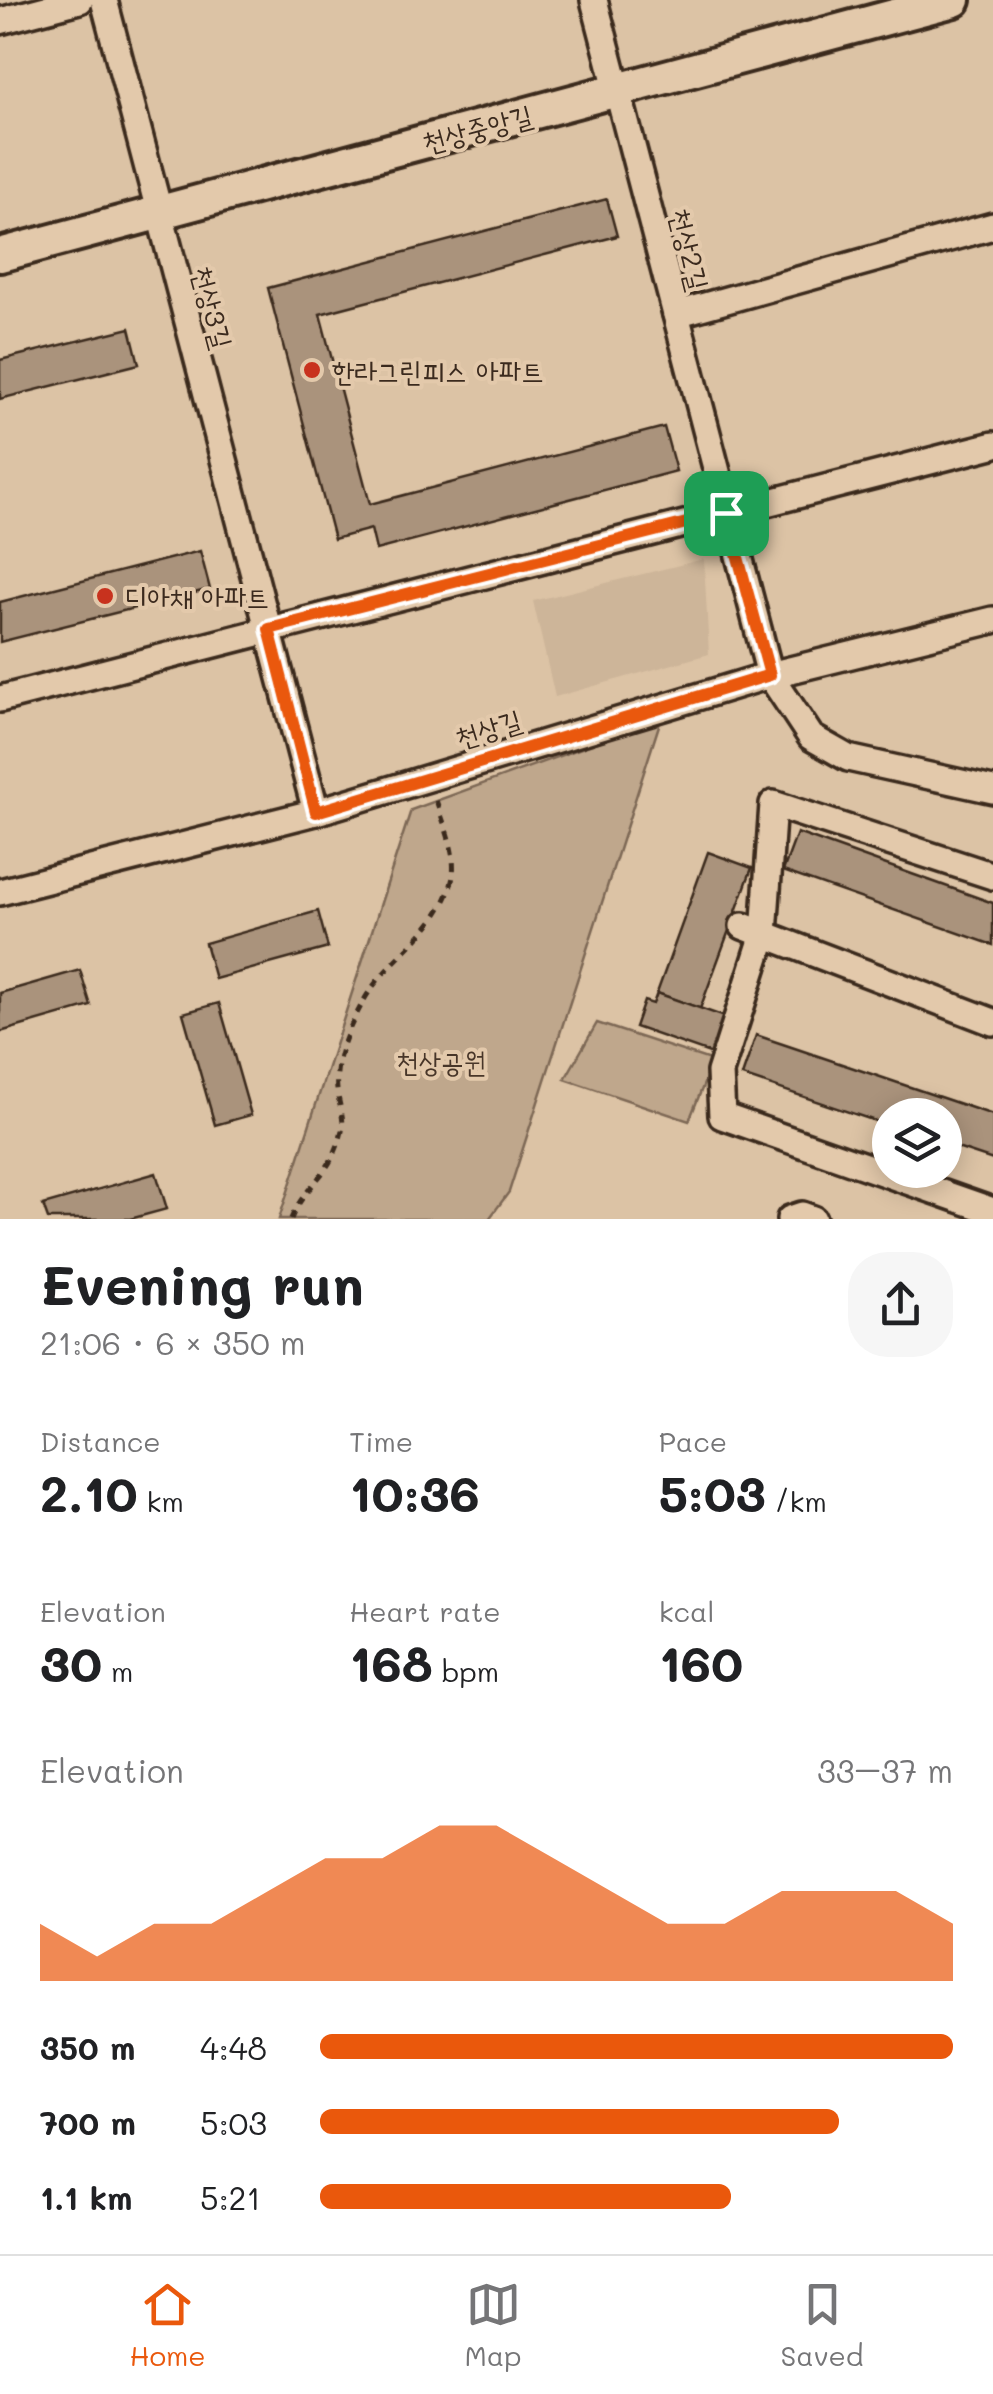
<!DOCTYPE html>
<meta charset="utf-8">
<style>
:root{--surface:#fff;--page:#f6f6f6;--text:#202124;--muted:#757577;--line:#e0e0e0;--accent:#ea580c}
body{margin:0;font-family:Mali,"Poor Story",sans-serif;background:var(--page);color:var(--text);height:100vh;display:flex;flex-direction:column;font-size:38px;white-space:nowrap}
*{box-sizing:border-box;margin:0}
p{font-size:32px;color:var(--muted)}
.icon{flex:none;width:55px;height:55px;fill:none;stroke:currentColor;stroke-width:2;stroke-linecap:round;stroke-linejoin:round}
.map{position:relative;height:1219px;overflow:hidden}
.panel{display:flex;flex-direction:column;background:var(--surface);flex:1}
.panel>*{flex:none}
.tools{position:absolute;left:872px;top:1098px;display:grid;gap:20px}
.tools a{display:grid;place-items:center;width:90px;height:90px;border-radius:50%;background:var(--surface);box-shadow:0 5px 25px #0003;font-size:50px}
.pin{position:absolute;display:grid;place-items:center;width:85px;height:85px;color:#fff;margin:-42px;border-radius:20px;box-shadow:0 5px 15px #0006}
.round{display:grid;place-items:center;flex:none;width:105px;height:105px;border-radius:40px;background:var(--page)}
.headline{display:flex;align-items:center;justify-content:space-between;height:170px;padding:0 40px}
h1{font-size:55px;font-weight:700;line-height:75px}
.stats{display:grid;grid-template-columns:repeat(3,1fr);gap:15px;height:170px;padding:10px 40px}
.stats div{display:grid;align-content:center}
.stats b{font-size:50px;font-weight:700}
.stats small{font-size:28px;font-weight:400}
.stats p{font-size:28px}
.chart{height:280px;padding:20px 40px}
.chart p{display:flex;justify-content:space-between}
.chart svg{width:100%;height:180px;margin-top:10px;fill:var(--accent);opacity:.7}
ul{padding:0 40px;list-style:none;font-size:32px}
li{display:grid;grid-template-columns:160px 120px 1fr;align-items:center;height:75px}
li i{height:25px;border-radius:12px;background:var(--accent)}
.menu{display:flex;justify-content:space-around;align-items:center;height:140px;border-top:2px solid var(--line);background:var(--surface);font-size:28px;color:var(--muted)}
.menu a{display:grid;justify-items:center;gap:5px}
.menu .on{color:var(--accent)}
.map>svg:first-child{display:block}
.built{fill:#cdb599}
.green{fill:#bfa78c;stroke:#7d6855;stroke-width:2.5}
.building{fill:#aa937c;stroke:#3b2a1e;stroke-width:2.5}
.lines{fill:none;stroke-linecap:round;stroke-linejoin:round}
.minor-casing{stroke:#3b2a1e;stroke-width:32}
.tertiary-casing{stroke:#3b2a1e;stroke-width:40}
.path{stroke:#3b2a1e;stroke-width:5;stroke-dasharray:8 8;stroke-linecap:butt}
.minor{stroke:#e3c9ab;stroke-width:25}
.tertiary{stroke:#e3c9ab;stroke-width:32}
.route-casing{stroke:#fff;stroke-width:20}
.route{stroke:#ea580c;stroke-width:12}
.poi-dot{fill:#c8321e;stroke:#e3c9ab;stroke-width:4}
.labels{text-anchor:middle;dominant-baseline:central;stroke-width:8;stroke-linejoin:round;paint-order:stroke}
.street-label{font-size:28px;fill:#3b2a1e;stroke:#e3c9ab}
.poi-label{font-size:28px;fill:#3b2a1e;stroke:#e3c9ab;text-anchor:start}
.park-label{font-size:28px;fill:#483629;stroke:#e3c9ab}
</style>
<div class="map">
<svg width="993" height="1219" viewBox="0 0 993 1219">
<rect width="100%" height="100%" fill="#dcc3a5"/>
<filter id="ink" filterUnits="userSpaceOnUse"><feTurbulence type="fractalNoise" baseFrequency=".01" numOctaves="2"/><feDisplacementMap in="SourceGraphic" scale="20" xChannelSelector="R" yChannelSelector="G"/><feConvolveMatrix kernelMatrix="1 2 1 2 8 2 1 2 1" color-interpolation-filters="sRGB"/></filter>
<g filter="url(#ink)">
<polygon class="built" points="704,559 709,654 555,697 533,601"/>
<g class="green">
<polygon points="661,719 509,1192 489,1219 279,1219 411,810"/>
<polygon points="597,1023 713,1061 689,1121 565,1079"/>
</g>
<g class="building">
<polygon points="607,199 617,236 320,314 370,504 664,427 676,471 376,550 371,529 334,539 268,288"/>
<polygon points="130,328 139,364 0,399 0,360"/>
<polygon points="200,551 210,589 0,642 0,602"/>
<polygon points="797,833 993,903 993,945 783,871"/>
<polygon points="708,852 752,868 700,1009 657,993"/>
<polygon points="318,911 328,948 215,979 205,943"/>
<polygon points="80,970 91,1006 0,1032 0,993"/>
<polygon points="657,993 728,1018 715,1055 635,1027 644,1001 653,1004"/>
<polygon points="219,1003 251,1115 215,1125 183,1013"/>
<polygon points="756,1035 993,1115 993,1160 945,1144 945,1115 890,1115 890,1126 742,1076"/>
<polygon points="156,1173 167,1209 130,1219 48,1219 43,1205"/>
</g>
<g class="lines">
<defs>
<g id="minor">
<polyline points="104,0 316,812"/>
<polyline points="594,0 770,675 811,737 848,758 993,790"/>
<polyline points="0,21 80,0"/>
<polyline points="676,314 993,226"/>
<polyline points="0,699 993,445"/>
<polyline points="993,876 773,804 764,934 720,1072 722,1116 993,1211"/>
<polyline points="0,892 316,812 770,675 993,620"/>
<polyline points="743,926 993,1022"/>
<polyline points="790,1219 802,1215 813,1219"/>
</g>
<polyline id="tertiary" points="0,255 954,0"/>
</defs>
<use href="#minor" class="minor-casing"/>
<use href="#tertiary" class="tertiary-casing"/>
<path class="path" d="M291,1219C305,1184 330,1177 341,1135C346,1119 339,1107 337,1090C334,1059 348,1030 362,1004C385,959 440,932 452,881C458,855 444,825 436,800"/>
<use href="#minor" class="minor"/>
<use href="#tertiary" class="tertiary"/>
</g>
</g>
<g class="lines" filter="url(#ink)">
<defs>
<polygon id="route" points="726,513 770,675 316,812 269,629"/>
</defs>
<use href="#route" class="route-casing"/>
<use href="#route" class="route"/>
</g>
<g class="poi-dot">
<circle cx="312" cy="370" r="10"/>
<circle cx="105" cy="596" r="10"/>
</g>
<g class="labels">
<g class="street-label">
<text transform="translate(477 128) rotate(-15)">천상중앙길</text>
<text transform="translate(690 249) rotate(76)">천상2길</text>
<text transform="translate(213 307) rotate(75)">천상3길</text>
<text transform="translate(488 728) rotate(-17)">천상길</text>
</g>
<g class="poi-label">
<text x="332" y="370">한라그린피스 아파트</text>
<text x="125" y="596">디아채 아파트</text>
</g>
<g class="park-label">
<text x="441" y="1061">천상공원</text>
</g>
</g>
</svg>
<div class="tools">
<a><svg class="icon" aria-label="layers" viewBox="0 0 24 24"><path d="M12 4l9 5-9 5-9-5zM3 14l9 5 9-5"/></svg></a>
</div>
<div class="pin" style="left:726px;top:513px;background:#1e9e55"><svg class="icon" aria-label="arrive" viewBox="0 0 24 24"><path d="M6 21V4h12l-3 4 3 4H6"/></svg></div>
</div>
<section class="panel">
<div class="headline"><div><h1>Evening run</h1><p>21:06 · 6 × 350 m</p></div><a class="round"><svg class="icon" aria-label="share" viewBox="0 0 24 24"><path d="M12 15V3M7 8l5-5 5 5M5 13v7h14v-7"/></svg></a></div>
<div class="stats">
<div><p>Distance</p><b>2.10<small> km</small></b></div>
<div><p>Time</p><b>10:36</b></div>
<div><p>Pace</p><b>5:03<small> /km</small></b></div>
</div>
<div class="stats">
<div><p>Elevation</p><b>30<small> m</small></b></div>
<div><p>Heart rate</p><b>168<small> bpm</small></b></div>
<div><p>kcal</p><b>160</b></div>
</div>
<div class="chart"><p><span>Elevation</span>33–37 m</p>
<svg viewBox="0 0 160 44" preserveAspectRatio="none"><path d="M0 44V30L10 38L20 30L30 30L40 22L50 14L60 14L70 6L80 6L90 14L100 22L110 30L120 30L130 22L140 22L150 22L160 30V44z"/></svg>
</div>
<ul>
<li><b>350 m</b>4:48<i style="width:100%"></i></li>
<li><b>700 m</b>5:03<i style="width:82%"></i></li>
<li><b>1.1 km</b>5:21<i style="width:65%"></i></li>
</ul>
</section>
<nav class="menu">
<a class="on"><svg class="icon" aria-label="home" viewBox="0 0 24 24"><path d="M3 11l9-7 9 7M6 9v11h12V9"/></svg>Home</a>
<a><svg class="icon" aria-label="map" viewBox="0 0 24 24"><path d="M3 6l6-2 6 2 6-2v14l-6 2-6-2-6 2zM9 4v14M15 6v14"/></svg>Map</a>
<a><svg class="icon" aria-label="saved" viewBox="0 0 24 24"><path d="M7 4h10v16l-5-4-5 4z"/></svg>Saved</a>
</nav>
